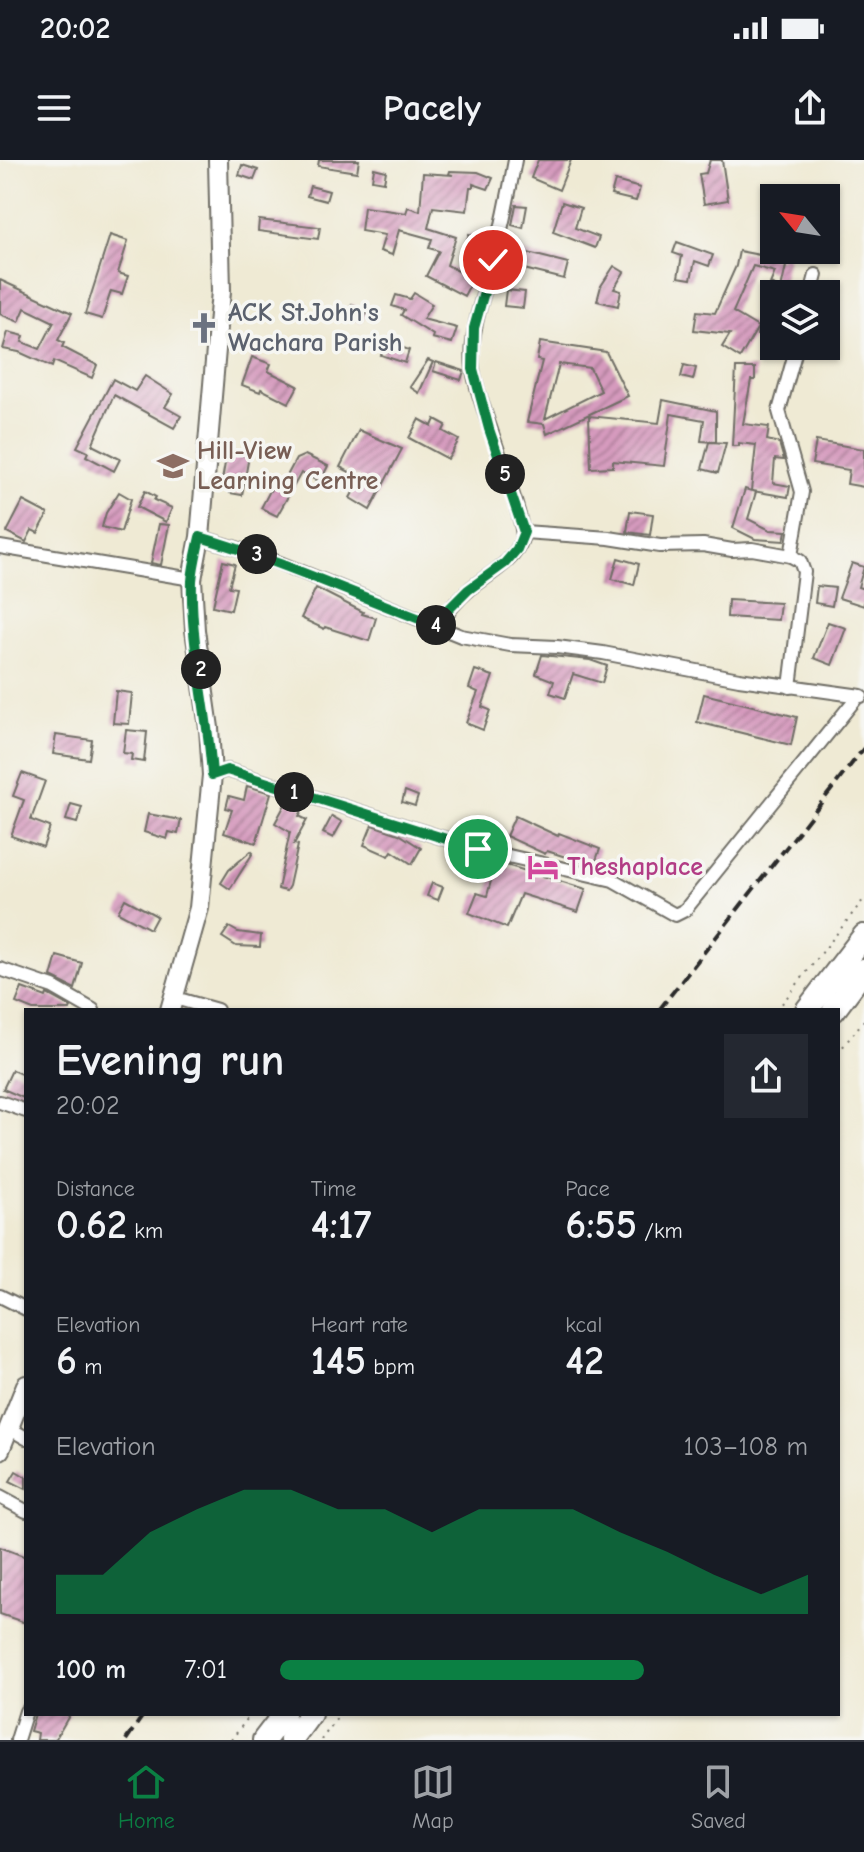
<!DOCTYPE html>
<meta charset="utf-8">
<style>
:root{--surface:#171b24;--page:#242831;--text:#f1f3f6;--muted:#9ea1a6;--line:#363941;--accent:#0b8043}
body{margin:0;font-family:"Comic Neue",sans-serif;background:var(--page);color:var(--text);height:100vh;display:flex;flex-direction:column;font-size:30px;white-space:nowrap}
*{box-sizing:border-box;margin:0}
p{font-size:26px;color:var(--muted)}
.icon{flex:none;width:44px;height:44px;fill:none;stroke:currentColor;stroke-width:2;stroke-linecap:round;stroke-linejoin:round}
.map{position:relative;flex:1;overflow:hidden}
.details{position:absolute;left:24px;top:848px;width:816px;height:708px;display:flex;flex-direction:column;background:var(--surface);border-radius:0px;box-shadow:0 2px 6px #0004}
.details>*{flex:none}
.needle{width:52px;rotate:300deg}
.fabs{position:absolute;left:760px;top:24px;display:grid;gap:16px}
.fabs a{display:grid;place-items:center;width:80px;height:80px;border-radius:0px;background:var(--surface);box-shadow:0 2px 6px #0004;font-size:40px}
.pin{position:absolute;display:grid;place-items:center;width:68px;height:68px;color:#fff;margin:-34px;border:4px solid #fff;border-radius:50%;box-shadow:0 2px 8px #0007}
.km{position:absolute;width:40px;height:40px;margin:-20px;border-radius:50%;background:#222;color:#fff;font-size:22px;line-height:40px;text-align:center}
.round{display:grid;place-items:center;flex:none;width:84px;height:84px;border-radius:0px;background:var(--page)}
.head{display:flex;align-items:center;justify-content:space-between;height:136px;padding:0 32px}
h1{font-size:44px;font-weight:600;line-height:60px}
.figures{display:grid;grid-template-columns:repeat(3,1fr);gap:12px;height:136px;padding:8px 32px}
.figures div{display:grid;align-content:center}
.figures b{font-size:40px;font-weight:600}
.figures small{font-size:22px;font-weight:400}
.figures p{font-size:22px}
.chart{height:224px;padding:16px 32px}
.chart p{display:flex;justify-content:space-between}
.chart svg{width:100%;height:144px;margin-top:8px;fill:var(--accent);opacity:.7}
ul{padding:0 32px;list-style:none;font-size:26px}
li{display:grid;grid-template-columns:128px 96px 1fr;align-items:center;height:60px}
li i{height:20px;border-radius:10px;background:var(--accent)}
.status{display:flex;justify-content:space-between;align-items:center;height:56px;padding:0 40px;background:var(--surface);direction:ltr}
.status svg{height:22px;fill:currentColor}
header{display:flex;justify-content:space-between;align-items:center;height:104px;padding:0 32px;background:var(--surface);font-size:36px;font-weight:600}
.menu{display:flex;justify-content:space-around;align-items:center;height:112px;border-top:2px solid var(--line);background:var(--surface);font-size:22px;color:var(--muted)}
.menu a{display:grid;justify-items:center;gap:4px}
.menu .selected{color:var(--accent)}
.map>svg:first-child{display:block}
.building{fill:url(#building-hatch);fill-rule:evenodd}
.lines{fill:none;stroke-linecap:round;stroke-linejoin:round}
.minor-casing{stroke:#706e66;stroke-width:16}
.secondary-casing{stroke:#706e66;stroke-width:22}
.trunk-casing{stroke:#706e66;stroke-width:26}
.path{stroke:#706e66;stroke-width:2;stroke-dasharray:2 6;stroke-linecap:butt}
.minor{stroke:#fff;stroke-width:12}
.secondary{stroke:#fff;stroke-width:18}
.trunk{stroke:#fff;stroke-width:22}
.rail{stroke:#2b2b2b;stroke-width:4;stroke-dasharray:12 6;stroke-linecap:butt}
.route-casing{stroke:#fff;stroke-width:16}
.route{stroke:#0b8043;stroke-width:10}
.labels{text-anchor:middle;dominant-baseline:central;stroke-width:7;stroke-linejoin:round;paint-order:stroke}
.worship-label{font-size:26px;font-weight:bold;fill:#5b616d;stroke:#f6f6f2;text-anchor:start}
.education-label{font-size:26px;font-weight:bold;fill:#785e54;stroke:#f6f6f2;text-anchor:start}
.hotel-label{font-size:26px;font-weight:bold;fill:#b23c85;stroke:#f6f6f2;text-anchor:start}
</style>
<div class="status"><b>20:02</b><svg viewBox="0 0 49 12"><path d="M0 12V9h3v3zM5 12V6h3v6zM10 12V3h3v9zM15 12V0h3v12zM26 1h20v11H26zM47 4h2v5h-2z"/></svg></div>
<header><svg class="icon" aria-label="menu" viewBox="0 0 24 24"><path d="M4 6h16M4 12h16M4 18h16"/></svg>Pacely<svg class="icon" aria-label="share" viewBox="0 0 24 24"><path d="M12 15V3M7 8l5-5 5 5M5 13v7h14v-7"/></svg></header>
<div class="map">
<svg width="864" height="1580" viewBox="0 0 864 1580">
<defs>
<pattern id="building-hatch" width="6" height="6" patternUnits="userSpaceOnUse" patternTransform="scale(2)"><rect width="6" height="6" fill="#d59abd"/><path d="M-1 1l2-2M0 6l6-6M5 7l2-2" fill="none" stroke="#ad7e9a"/></pattern>
</defs>
<rect width="100%" height="100%" fill="#f6f6f2"/>
<filter id="ink" filterUnits="userSpaceOnUse"><feTurbulence type="fractalNoise" baseFrequency=".0125" numOctaves="2"/><feDisplacementMap in="SourceGraphic" scale="16" xChannelSelector="R" yChannelSelector="G"/><feConvolveMatrix kernelMatrix="1 2 1 2 8 2 1 2 1" color-interpolation-filters="sRGB"/></filter>
<filter id="wash" filterUnits="userSpaceOnUse"><feTurbulence type="fractalNoise" baseFrequency=".006" numOctaves="4" result="noise"/><feDisplacementMap in="SourceGraphic" scale="32" xChannelSelector="R" yChannelSelector="G"/><feGaussianBlur stdDeviation="1.8" result="paint"/><feColorMatrix in="noise" values="0 0 0 0 0 0 0 0 0 0 0 0 0 0 0 0 0 1.4 0 .05"/><feComposite in="paint" operator="in"/></filter>
<g filter="url(#wash)">
<rect width="100%" height="100%" fill="#efead4"/>
<g id="blocks">
<g class="building">
<polygon points="319,0 359,0 357,12 318,6"/>
<polygon points="538,0 571,0 559,30 531,18"/>
<polygon points="710,0 722,0 728,40 704,44 699,14 706,13"/>
<polygon points="242,5 258,10 254,20 239,15"/>
<polygon points="374,8 386,11 384,22 372,20"/>
<polygon points="450,11 478,12 493,18 488,29 473,24 473,27 470,27 467,51 433,47 428,68 456,77 447,105 473,119 464,136 426,116 439,91 429,88 432,79 399,70 392,95 380,91 385,75 361,71 364,47 406,53 408,47 420,51 423,13 453,15 449,14"/>
<polygon points="615,21 640,28 636,41 611,35"/>
<polygon points="310,26 329,31 326,41 307,36"/>
<polygon points="562,42 581,48 575,68 599,77 595,88 553,72"/>
<polygon points="516,45 527,46 523,68 512,65"/>
<polygon points="259,60 320,67 318,79 258,71"/>
<polygon points="469,74 484,79 480,90 465,85"/>
<polygon points="110,75 128,81 118,113 128,116 122,134 111,131 102,159 85,154"/>
<polygon points="677,82 713,95 709,106 695,101 691,119 678,117 682,96 673,93"/>
<polygon points="520,91 568,103 564,119 516,107"/>
<polygon points="739,91 780,99 782,95 788,97 781,129 770,124 775,112 753,106 733,152 758,167 740,198 722,187 730,174 694,170 697,151 715,153 736,106"/>
<polygon points="504,94 516,98 512,109 502,105"/>
<polygon points="614,106 624,112 614,129 621,131 618,146 597,141 601,126"/>
<polygon points="0,120 72,153 58,180 64,183 62,187 97,205 92,218 54,201 52,207 19,192 3,189 8,172 24,176 22,182 40,189 54,162 25,148 19,162 0,154"/>
<polygon points="506,130 525,132 523,148 504,146"/>
<polygon points="414,133 432,144 423,159 457,168 452,183 432,178 433,175 401,155 404,150 392,146 396,135 410,139"/>
<polygon points="352,144 367,153 361,163 346,154"/>
<polygon points="762,154 774,157 774,179 757,175"/>
<polygon points="388,182 409,190 405,203 381,195"/>
<path d="M540,182L606,192L628,236L547,274L544,264L527,262L542,201L537,200ZM559,204L590,208L601,231L545,259Z"/>
<polygon points="252,197 271,204 268,211 298,226 289,243 261,229 260,232 242,225"/>
<polygon points="428,200 433,202 419,233 410,227"/>
<polygon points="436,202 464,211 461,220 433,211"/>
<polygon points="684,205 696,208 693,220 681,217"/>
<polygon points="736,208 755,208 755,220 751,220 743,264 769,267 767,280 779,283 784,300 775,299 773,323 790,326 788,337 753,331 756,332 748,359 770,370 786,371 784,381 755,379 733,368 745,329 751,331 756,285 739,283 739,286 732,286"/>
<polygon points="145,216 173,234 165,247 181,256 174,268 114,235 92,285 120,299 114,311 86,296 88,292 77,287 113,219 135,231"/>
<polygon points="663,240 716,251 716,282 701,281 704,260 671,254 664,306 613,301 613,307 591,308 589,256 659,263"/>
<polygon points="419,259 432,266 435,259 446,265 443,271 459,280 448,299 409,278"/>
<polygon points="359,270 402,289 370,350 350,338 361,318 340,307"/>
<polygon points="816,281 864,289 864,327 847,324 849,310 812,304"/>
<polygon points="709,282 726,283 718,313 702,309"/>
<polygon points="227,292 249,296 242,335 230,333 231,327 221,326"/>
<polygon points="305,295 328,306 320,322 301,313 277,356 261,348 274,323 281,327 296,299"/>
<polygon points="145,331 156,337 154,340 172,348 166,362 137,347"/>
<polygon points="119,332 131,339 121,372 102,367 106,353"/>
<polygon points="23,341 48,354 38,373 32,370 26,382 7,372"/>
<polygon points="630,351 653,354 650,375 627,372"/>
<polygon points="159,364 169,365 161,405 151,403"/>
<polygon points="618,398 639,404 634,425 612,419"/>
<polygon points="223,401 235,404 229,427 236,428 231,450 213,446"/>
<polygon points="852,403 864,407 858,427 864,429 864,446 839,438"/>
<polygon points="817,426 835,428 832,446 815,443"/>
<polygon points="316,428 363,452 362,454 376,458 369,481 325,467 324,469 301,458"/>
<polygon points="728,440 780,443 778,460 727,457"/>
<polygon points="828,462 846,468 832,505 814,498"/>
<polygon points="542,495 590,500 607,506 602,523 573,514 565,538 550,533 554,521 536,514"/>
<polygon points="475,510 493,516 482,547 490,550 483,570 466,563 478,532 469,528"/>
<polygon points="116,531 132,533 129,564 113,563"/>
<polygon points="704,534 797,557 791,585 697,562"/>
<polygon points="126,570 147,572 144,602 131,600 132,594 123,593"/>
<polygon points="56,575 92,580 89,599 53,594"/>
<polygon points="22,613 45,621 31,660 50,667 43,687 11,676 24,640 13,636"/>
<polygon points="247,626 271,633 256,683 224,673 232,650 226,648 229,636 244,640"/>
<polygon points="405,631 418,636 415,646 402,642"/>
<polygon points="288,639 304,647 299,656 307,660 294,684 298,685 289,726 286,731 278,729 290,672 275,663"/>
<polygon points="71,644 82,647 77,663 66,660"/>
<polygon points="148,654 181,660 178,674 169,672 167,679 144,672"/>
<polygon points="332,656 342,662 333,678 323,673"/>
<polygon points="515,656 558,676 559,673 600,689 594,706 547,691 545,694 506,676"/>
<polygon points="372,665 399,674 421,688 412,704 392,691 389,696 364,685"/>
<polygon points="251,691 253,693 230,729 221,723 229,710"/>
<polygon points="496,702 586,729 578,752 521,734 507,768 469,753 477,733 487,736"/>
<polygon points="432,723 443,727 438,740 427,736"/>
<polygon points="125,739 157,756 150,769 118,752"/>
<polygon points="229,767 238,772 261,775 260,787 236,786 222,777"/>
<polygon points="57,796 82,803 75,829 51,817"/>
<polygon points="22,828 46,837 47,834 49,835 71,847 70,850 33,850 16,843"/>
<polygon points="12,910 26,916 26,939 3,929"/>
<polygon points="16,1311 26,1317 26,1329 10,1321"/>
<polygon points="0,1387 26,1397 26,1463 0,1454"/>
<polygon points="35,1554 70,1554 55,1580 37,1580 38,1573 30,1571"/>
</g>
</g>
</g>
<g filter="url(#ink)">
<use href="#blocks" fill-opacity="0" stroke="#706e66" stroke-width="2"/>
<g class="lines">
<defs>
<g id="minor">
<polyline points="811,134 816,115"/>
<polyline points="524,372 609,378 660,386 703,385 732,390 752,389 791,396 800,401 804,412 790,527"/>
<polyline points="200,377 262,396 461,476 510,485 557,487 603,493 739,519 861,536"/>
<polyline points="0,387 192,419"/>
<polyline points="791,396 802,332 779,251 797,186"/>
<path d="M438,466C447,452 457,440 470,429C487,415 515,402 522,379C528,361 477,243 473,209C469,172 483,137 493,102C502,68 509,34 515,0"/>
<polyline points="212,615 227,610 478,689 613,720 675,755 685,750 858,536"/>
<polyline points="0,809 53,827 93,850"/>
<polyline points="175,838 217,850"/>
<polyline points="0,942 26,951"/>
<polyline points="0,1136 26,1149"/>
<polyline points="9,1268 26,1278"/>
<polyline points="0,1337 26,1351"/>
<polyline points="17,1580 26,1551"/>
</g>
<g id="secondary">
<polyline points="170,850 199,748 212,615 209,568 195,470 192,419 200,377 221,131 218,0"/>
<polyline points="0,1290 26,1225"/>
</g>
<g id="trunk">
<polyline points="807,850 864,776"/>
<polyline points="834,850 864,810"/>
<polyline points="264,1580 284,1554"/>
<polyline points="291,1580 310,1554"/>
</g>
</defs>
<use href="#minor" class="minor-casing"/>
<use href="#secondary" class="secondary-casing"/>
<use href="#trunk" class="trunk-casing"/>
<g class="path">
<polyline points="777,850 864,739"/>
<polyline points="838,893 864,860"/>
<polyline points="231,1580 251,1554"/>
<polyline points="321,1580 340,1554"/>
</g>
<use href="#minor" class="minor"/>
<use href="#secondary" class="secondary"/>
<use href="#trunk" class="trunk"/>
<g class="rail">
<polyline points="659,850 864,588"/>
<polyline points="126,1580 144,1554"/>
</g>
</g>
</g>
<g class="lines" filter="url(#ink)">
<defs>
<path id="route" d="M478,689L227,610L212,615C208,551 190,485 192,421C193,407 197,391 200,377C281,401 358,436 438,466L448,450L468,430L505,403L517,389L524,372L489,269L473,209L474,168L493,100"/>
</defs>
<use href="#route" class="route-casing"/>
<use href="#route" class="route"/>
</g>
<defs>
<symbol id="church-bare" viewBox="-9 -9 18 18"><path d="M-1.2-6h2.4v3.5h3.3v2.4h-3.3V6h-2.4V-.1h-3.3v-2.4h3.3Z" fill="#6b7280" stroke="#f6f6f2" stroke-width="2.5" paint-order="stroke"/></symbol>
<symbol id="school-bare" viewBox="-9 -9 18 18"><path d="M0-5L7-2L0 1L-7-2ZM-4 1L0 2.5L4 1V4Q0 6-4 4Z" fill="#8d6e63" stroke="#f6f6f2" stroke-width="2.5" paint-order="stroke"/></symbol>
<symbol id="hotel-bare" viewBox="-9 -9 18 18"><path d="M-6-4.5h1.5V1H6V5H4.5V3h-9V5H-6ZM-4 0a1.8 1.8 0 1 1 3.6 0ZM.5 0V-2.5h3Q6-2.5 6 0Z" fill="#d1479c" stroke="#f6f6f2" stroke-width="2.5" paint-order="stroke"/></symbol>
</defs>
<g fill-rule="evenodd">
<use href="#church-bare" x="182" y="146" width="44" height="44"/>
<use href="#school-bare" x="151" y="284" width="44" height="44"/>
<use href="#hotel-bare" x="521" y="685" width="44" height="44"/>
</g>
<g class="labels">
<g class="worship-label">
<text x="228" y="153">ACK St.John's<tspan x="228" dy="30">Wachara Parish</tspan></text>
</g>
<g class="education-label">
<text x="197" y="291">Hill-View<tspan x="197" dy="30">Learning Centre</tspan></text>
</g>
<g class="hotel-label">
<text x="567" y="707">Theshaplace</text>
</g>
</g>
</svg>
<div class="fabs">
<a><svg class="needle" viewBox="-14 -14 28 28"><path d="M0-13l5 13h-10z" fill="#e53935"/><path d="M0 13l5-13h-10z" fill="#9ea1a6"/></svg></a>
<a><svg class="icon" aria-label="layers" viewBox="0 0 24 24"><path d="M12 4l9 5-9 5-9-5zM3 14l9 5 9-5"/></svg></a>
</div>
<div class="pin" style="left:478px;top:689px;background:#1e9e55"><svg class="icon" aria-label="arrive" viewBox="0 0 24 24"><path d="M6 21V4h12l-3 4 3 4H6"/></svg></div>
<div class="pin" style="left:493px;top:100px;background:#d93025"><svg class="icon" aria-label="check" viewBox="0 0 24 24"><path d="M5 12l5 5 9-10"/></svg></div>
<b class="km" style="left:294px;top:632px">1</b>
<b class="km" style="left:201px;top:509px">2</b>
<b class="km" style="left:257px;top:394px">3</b>
<b class="km" style="left:436px;top:465px">4</b>
<b class="km" style="left:505px;top:314px">5</b>
<section class="details">
<div class="head"><div><h1>Evening run</h1><p>20:02</p></div><a class="round"><svg class="icon" aria-label="share" viewBox="0 0 24 24"><path d="M12 15V3M7 8l5-5 5 5M5 13v7h14v-7"/></svg></a></div>
<div class="figures">
<div><p>Distance</p><b>0.62<small> km</small></b></div>
<div><p>Time</p><b>4:17</b></div>
<div><p>Pace</p><b>6:55<small> /km</small></b></div>
</div>
<div class="figures">
<div><p>Elevation</p><b>6<small> m</small></b></div>
<div><p>Heart rate</p><b>145<small> bpm</small></b></div>
<div><p>kcal</p><b>42</b></div>
</div>
<div class="chart"><p><span>Elevation</span>103–108 m</p>
<svg viewBox="0 0 160 44" preserveAspectRatio="none"><path d="M0 44V32L10 32L20 19L30 12L40 6L50 6L60 12L70 12L80 19L90 12L100 12L110 12L120 19L130 25L140 32L150 38L160 32V44z"/></svg>
</div>
<ul>
<li><b>100 m</b>7:01<i style="width:69%"></i></li>
</ul>
</section>
</div>
<nav class="menu">
<a class="selected"><svg class="icon" aria-label="home" viewBox="0 0 24 24"><path d="M3 11l9-7 9 7M6 9v11h12V9"/></svg>Home</a>
<a><svg class="icon" aria-label="map" viewBox="0 0 24 24"><path d="M3 6l6-2 6 2 6-2v14l-6 2-6-2-6 2zM9 4v14M15 6v14"/></svg>Map</a>
<a><svg class="icon" aria-label="saved" viewBox="0 0 24 24"><path d="M7 4h10v16l-5-4-5 4z"/></svg>Saved</a>
</nav>
